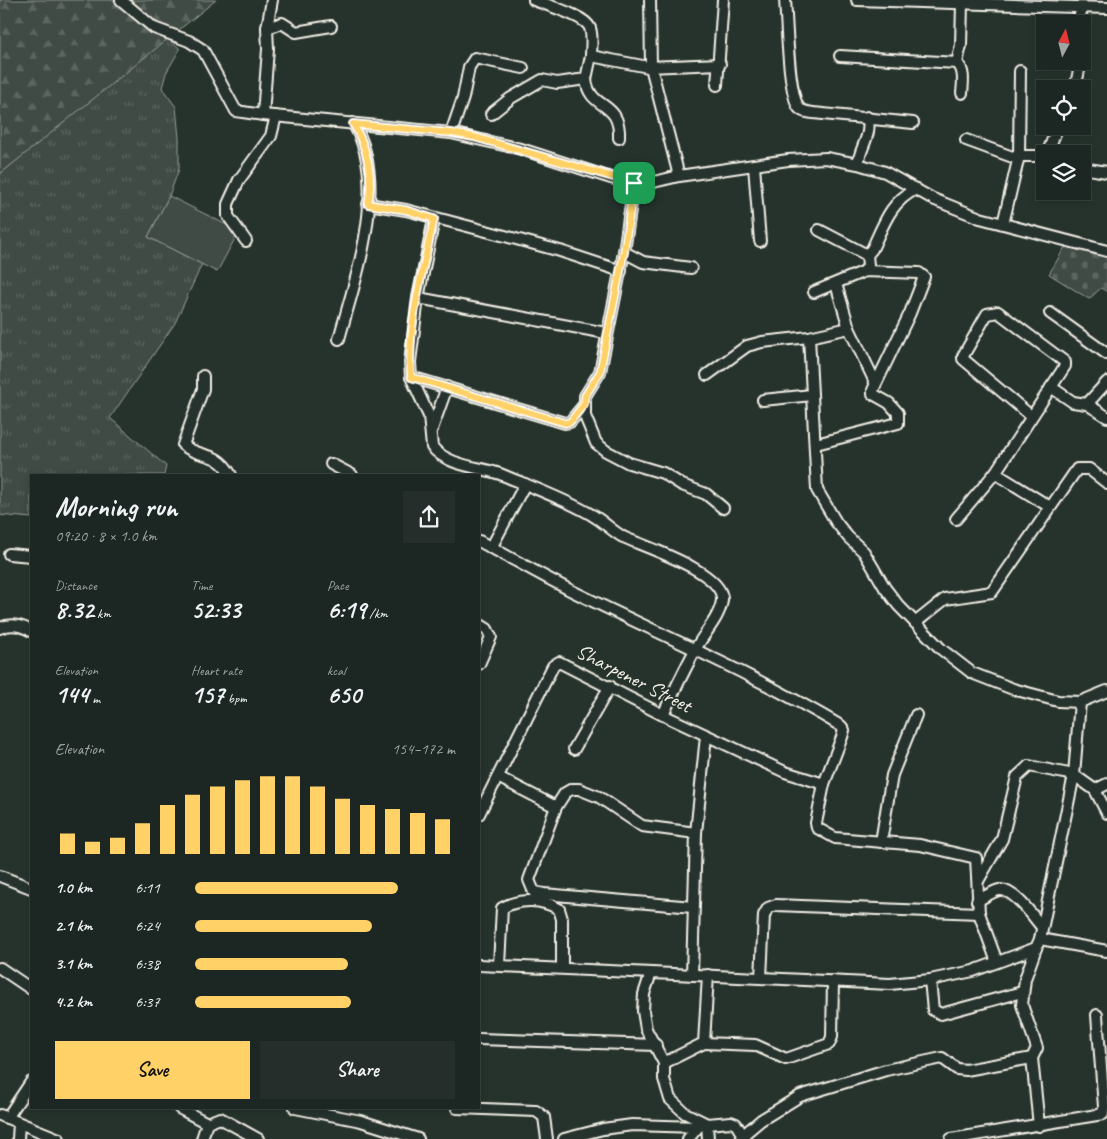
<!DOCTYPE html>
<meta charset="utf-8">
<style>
:root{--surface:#1c2622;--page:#252e2a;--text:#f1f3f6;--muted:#a0a5a5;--line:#3a4340;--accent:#ffd166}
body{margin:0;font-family:Caveat,sans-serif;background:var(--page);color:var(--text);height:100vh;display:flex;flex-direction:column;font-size:19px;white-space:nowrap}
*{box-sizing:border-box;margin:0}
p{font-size:16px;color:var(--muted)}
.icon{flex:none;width:28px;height:28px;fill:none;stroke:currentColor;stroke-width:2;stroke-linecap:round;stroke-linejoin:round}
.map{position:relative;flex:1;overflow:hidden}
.drawer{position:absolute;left:30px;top:474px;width:450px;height:635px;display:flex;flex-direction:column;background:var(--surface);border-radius:0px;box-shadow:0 2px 8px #0003,0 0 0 1px var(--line)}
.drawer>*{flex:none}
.needle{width:32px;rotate:7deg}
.controls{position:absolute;left:1036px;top:15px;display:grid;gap:10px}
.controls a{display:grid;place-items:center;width:55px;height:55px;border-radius:0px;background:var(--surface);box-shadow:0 2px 8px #0003,0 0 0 1px var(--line);font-size:25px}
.pin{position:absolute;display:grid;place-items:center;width:42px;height:42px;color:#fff;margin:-21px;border-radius:10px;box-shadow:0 2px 8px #0006}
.round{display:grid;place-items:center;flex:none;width:52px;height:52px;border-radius:0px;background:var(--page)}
.overview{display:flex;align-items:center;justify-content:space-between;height:85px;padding:0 25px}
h1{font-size:28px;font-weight:700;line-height:38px}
.stats{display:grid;grid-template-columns:repeat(3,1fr);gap:8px;height:85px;padding:5px 25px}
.stats div{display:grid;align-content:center}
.stats b{font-size:25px;font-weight:700}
.stats small{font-size:14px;font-weight:400}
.stats p{font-size:14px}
.chart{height:140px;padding:10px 25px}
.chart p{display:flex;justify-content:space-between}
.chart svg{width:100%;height:90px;margin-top:5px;stroke:var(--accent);stroke-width:6}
.button{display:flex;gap:10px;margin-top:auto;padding:10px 25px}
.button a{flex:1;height:58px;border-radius:0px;background:var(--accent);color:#111;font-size:20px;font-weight:700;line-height:58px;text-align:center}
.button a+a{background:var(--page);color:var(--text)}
ul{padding:0 25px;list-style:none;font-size:16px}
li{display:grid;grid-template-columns:80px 60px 1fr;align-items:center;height:38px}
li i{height:12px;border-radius:6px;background:var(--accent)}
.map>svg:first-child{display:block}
.grass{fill:url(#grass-tufts);stroke:#9a9e96}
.forest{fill:url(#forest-firs);stroke:#9a9e96}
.cemetery{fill:url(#cemetery-stones);stroke:#9a9e96}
.pitch{fill:#414b45;stroke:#9a9e96}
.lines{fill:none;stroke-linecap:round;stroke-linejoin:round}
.minor-casing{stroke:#f4f1e8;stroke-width:14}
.minor{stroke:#26332d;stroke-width:10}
.route-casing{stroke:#fff;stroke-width:10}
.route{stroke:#ffd166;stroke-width:6}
.labels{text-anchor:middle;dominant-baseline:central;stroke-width:4;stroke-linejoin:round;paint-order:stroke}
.street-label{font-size:21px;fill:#f4f1e8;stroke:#26332d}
</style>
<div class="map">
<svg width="1107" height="1139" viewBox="0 0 1107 1139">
<defs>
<pattern id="grass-tufts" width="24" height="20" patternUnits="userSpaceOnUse" patternTransform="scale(1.25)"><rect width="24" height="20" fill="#414b45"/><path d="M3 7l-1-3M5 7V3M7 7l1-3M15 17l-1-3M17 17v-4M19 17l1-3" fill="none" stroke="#5d6560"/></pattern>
<pattern id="forest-firs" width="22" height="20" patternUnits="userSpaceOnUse" patternTransform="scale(1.25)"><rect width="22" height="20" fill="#414b45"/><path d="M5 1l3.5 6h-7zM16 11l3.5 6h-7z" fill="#5d6560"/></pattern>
<pattern id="cemetery-stones" width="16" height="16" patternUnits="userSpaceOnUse" patternTransform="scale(1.25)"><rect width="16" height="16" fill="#414b45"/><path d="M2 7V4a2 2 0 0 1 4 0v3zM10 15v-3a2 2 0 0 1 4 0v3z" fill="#5d6560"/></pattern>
</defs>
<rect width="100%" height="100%" fill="#26332d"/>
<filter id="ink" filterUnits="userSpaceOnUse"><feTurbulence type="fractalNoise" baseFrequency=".02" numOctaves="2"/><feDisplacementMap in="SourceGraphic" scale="10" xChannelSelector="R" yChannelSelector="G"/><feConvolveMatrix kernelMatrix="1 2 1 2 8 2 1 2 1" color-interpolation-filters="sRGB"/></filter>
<g filter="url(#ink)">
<polygon class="grass" points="167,37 180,49 166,73 162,88 176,107 179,138 179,169 169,196 148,237 202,264 175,323 110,418 166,466 164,475 31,475 31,518 0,515 0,174"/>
<polygon class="forest" points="0,0 216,0 0,174"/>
<polygon class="cemetery" points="1065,247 1107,256 1107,292 1101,288 1089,299 1049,274"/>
<polygon class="pitch" points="169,196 239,231 217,272 148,237"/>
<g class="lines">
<defs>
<g id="minor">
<polyline points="121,0 154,28 189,41 203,50 236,111 263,115"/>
<path d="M534,0C546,5 586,16 590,28C593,37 591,48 591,56L648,67L720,64"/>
<polyline points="650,0 651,67 679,176"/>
<path d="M785,0C787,22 788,93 799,108C802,112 808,112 813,113L913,123"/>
<polyline points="857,0 1107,8"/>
<path d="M962,4L961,45L957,63C965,70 963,83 962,93"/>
<polyline points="1076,24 1083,8"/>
<polyline points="331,26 296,32 282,23 267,28 268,49 263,115 451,133 521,149 611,178 645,184 679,176 788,160 826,158 858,164 885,172 933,199 980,218 1107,251"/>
<polyline points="267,28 272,0"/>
<polyline points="840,56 957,63"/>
<path d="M586,79C589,111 621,99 619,138"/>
<polyline points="717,85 723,0"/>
<polyline points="1075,89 1081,61"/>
<polyline points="491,114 511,98 542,80 557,83 586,79 591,56"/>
<polyline points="451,133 463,98 469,67 475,58 523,68"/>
<polyline points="966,140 1018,159"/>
<polyline points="1047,154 1058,126"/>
<polyline points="1019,156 1045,156"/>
<path d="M858,164C860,147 873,134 867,117"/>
<polyline points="754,166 760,241"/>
<polyline points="1082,168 1107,172"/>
<polyline points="634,183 624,252 600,372 585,396 585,416 596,443 606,451 629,463 663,473 682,485 706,494 723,508"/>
<polyline points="368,204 406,210 505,236 560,251 621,271"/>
<path d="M434,219L418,298L410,362L411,377L429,416L432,447C450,468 482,466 505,476C534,488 565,499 592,515C603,521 612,531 623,537C645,547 724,572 722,600C720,618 703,634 695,650C684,671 673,693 663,715"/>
<polyline points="1003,224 1019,156 1020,71"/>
<polyline points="819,230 867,255"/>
<polyline points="246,241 228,216 228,204 239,180 271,136 276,116"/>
<polyline points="624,252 643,262 691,268"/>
<path d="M865,271L868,265L867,255L872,249C884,224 890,202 916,189"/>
<polyline points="836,284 849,328 875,382"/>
<polyline points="814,292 865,271 919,273 924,277 910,313 873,390 873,394 889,403 898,413 898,423 816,444"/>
<polyline points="418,298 606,333"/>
<polyline points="1050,313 1107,354"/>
<polyline points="809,337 817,490 836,522 848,537 864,552 885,588 898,605 941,649 972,673 1013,689 1058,701 1080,702 1107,691"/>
<path d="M339,339C356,276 390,183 353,123"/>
<polyline points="707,375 747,346 762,342 809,337 849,328"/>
<path d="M203,376V389L183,445C202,460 216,449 231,475"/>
<polyline points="411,377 565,423 570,422 584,405"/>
<polyline points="1051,387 1073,402 1087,404 1107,417"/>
<polyline points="763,400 812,395"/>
<polyline points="1087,404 1107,382"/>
<polyline points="432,429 447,387"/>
<polyline points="331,464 352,475"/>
<polyline points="995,473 1050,507"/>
<polyline points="956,519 995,473 1065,366 1065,362 998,312 987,314 963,356 963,359 1031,416"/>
<path d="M479,541C509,557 539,574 570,590C661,635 754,674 841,726L844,730L842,737L824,784L816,823L817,828L835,838L920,845L976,858L979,913L997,962"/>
<polyline points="491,548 525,484"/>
<polyline points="9,554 31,556"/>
<polyline points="915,623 945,599 992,592 1077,469 1089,469 1107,483"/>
<polyline points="479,624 487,629 491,637 479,664"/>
<path d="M0,628C11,623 21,625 31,631"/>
<polyline points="574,749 610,686"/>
<polyline points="498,777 556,807"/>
<polyline points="1095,790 1107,784"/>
<polyline points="479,814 553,666 559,662 663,715 785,772 824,784"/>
<polyline points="881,842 892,775 916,715"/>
<polyline points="0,876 31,888"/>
<polyline points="978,881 1002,839 1017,777 1029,766 1074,775 1095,790 1107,813"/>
<path d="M977,901C984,897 992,892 999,890C1013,888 1033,916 1041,926"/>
<polyline points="693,907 544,894 534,892 529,880 556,807 565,793 572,789 579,789 599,797 642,826 696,833"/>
<polyline points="1040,939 1107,951"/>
<polyline points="479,965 890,984 930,980 973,971 1036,948 1040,939 1074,775 1080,702"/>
<path d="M499,965L502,908C520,898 542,899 559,909L562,919V968"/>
<polyline points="0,968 31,989"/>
<polyline points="651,973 644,994 643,1011 646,1029 664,1063 664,1079 670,1099 685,1113 707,1124 731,1122 736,1124 745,1139"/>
<polyline points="692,975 696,833 706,736"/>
<polyline points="761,978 764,915 768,908 776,905 979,913"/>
<polyline points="930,980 933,1010 941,1014 1022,992"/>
<polyline points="479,1039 656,1045"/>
<polyline points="704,1043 755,1045 786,1059 829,1044 832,1037 833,981"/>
<polyline points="1032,1058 1039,1126"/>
<polyline points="664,1063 704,1043 708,975"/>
<polyline points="179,1108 207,1123"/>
<polyline points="295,1108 361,1121 418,1139"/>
<polyline points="457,1108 536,1111 544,1117 547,1139"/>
<polyline points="0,1115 59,1139"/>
<polyline points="7,1118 31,1082"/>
<polyline points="707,1124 708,1139"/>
<polyline points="742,1136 761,1120 800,1096 886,1070 942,1058 957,1069 966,1070 1032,1058 1037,1048 1022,1005 1025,979 1036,948"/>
<polyline points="18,1139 19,1123"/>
<polyline points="202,1139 207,1123 220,1118 258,1139"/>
<polyline points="564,1139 603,1129 632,1125 698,1127 703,1123"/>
<polyline points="688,1139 698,1127"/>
<polyline points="951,1139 1103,1114 1104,1107 1097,1015"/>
</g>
</defs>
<use href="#minor" class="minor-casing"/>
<use href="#minor" class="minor"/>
</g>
</g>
<g class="lines" filter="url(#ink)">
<defs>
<path id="route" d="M353,124L451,133L474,137L634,183L624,252L600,372L585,396L584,404L570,422L565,423L411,377C406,330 424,265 434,219L406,210L368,204C374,178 367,146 353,124Z"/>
</defs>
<use href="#route" class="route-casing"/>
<use href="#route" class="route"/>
</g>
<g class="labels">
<g class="street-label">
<text transform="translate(634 678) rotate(27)">Sharpener Street</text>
</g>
</g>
</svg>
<div class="controls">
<a><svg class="needle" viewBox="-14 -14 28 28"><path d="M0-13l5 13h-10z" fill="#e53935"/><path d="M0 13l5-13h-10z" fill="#a0a5a5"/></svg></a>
<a><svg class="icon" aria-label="locate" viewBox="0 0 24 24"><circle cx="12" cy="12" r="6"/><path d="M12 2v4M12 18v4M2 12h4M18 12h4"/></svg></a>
<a><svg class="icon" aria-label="layers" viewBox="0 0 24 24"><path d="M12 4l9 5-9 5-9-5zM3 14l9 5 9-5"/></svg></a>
</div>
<div class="pin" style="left:634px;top:183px;background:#1e9e55"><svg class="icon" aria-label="arrive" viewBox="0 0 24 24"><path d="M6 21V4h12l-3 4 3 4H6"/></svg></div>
<section class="drawer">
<div class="overview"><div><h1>Morning run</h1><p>09:20 · 8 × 1.0 km</p></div><a class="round"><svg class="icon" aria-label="share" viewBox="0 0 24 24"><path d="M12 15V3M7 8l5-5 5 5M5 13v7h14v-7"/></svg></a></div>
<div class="stats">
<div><p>Distance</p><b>8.32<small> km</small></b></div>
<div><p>Time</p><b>52:33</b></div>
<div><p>Pace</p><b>6:19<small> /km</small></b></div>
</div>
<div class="stats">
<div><p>Elevation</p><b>144<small> m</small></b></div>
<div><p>Heart rate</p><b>157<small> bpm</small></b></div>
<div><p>kcal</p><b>650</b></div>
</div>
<div class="chart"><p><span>Elevation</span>154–172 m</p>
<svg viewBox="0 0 160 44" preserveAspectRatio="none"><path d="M5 44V34M15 44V38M25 44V36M35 44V29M45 44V20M55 44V15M65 44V11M75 44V8M85 44V6M95 44V6M105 44V11M115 44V17M125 44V20M135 44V22M145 44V24M155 44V27"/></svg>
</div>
<ul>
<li><b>1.0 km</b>6:11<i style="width:78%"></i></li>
<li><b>2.1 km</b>6:24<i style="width:68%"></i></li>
<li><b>3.1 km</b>6:38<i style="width:59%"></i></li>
<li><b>4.2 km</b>6:37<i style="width:60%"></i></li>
</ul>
<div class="button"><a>Save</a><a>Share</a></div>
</section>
</div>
